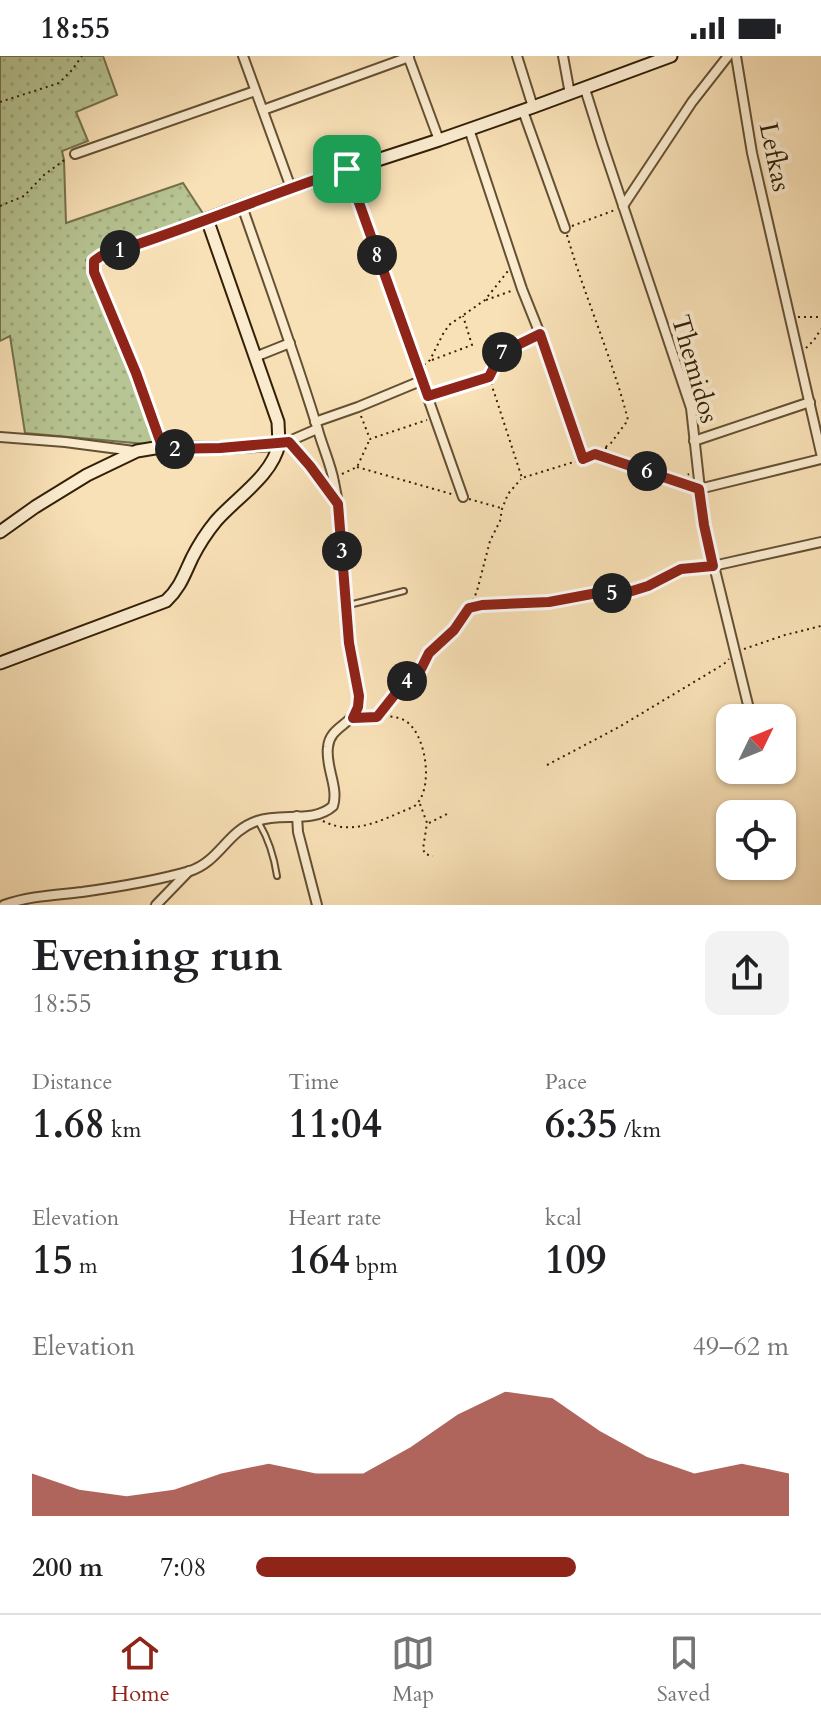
<!DOCTYPE html>
<meta charset="utf-8">
<style>
:root{--surface:#fff;--page:#f2f2f2;--text:#202124;--muted:#757577;--line:#e0e0e0;--accent:#8f2418}
body{margin:0;font-family:Cardo,serif;background:var(--page);color:var(--text);height:100vh;display:flex;flex-direction:column;font-size:30px;white-space:nowrap}
*{box-sizing:border-box;margin:0}
p{font-size:26px;color:var(--muted)}
.icon{flex:none;width:44px;height:44px;fill:none;stroke:currentColor;stroke-width:2;stroke-linecap:round;stroke-linejoin:round}
.map{position:relative;height:849px;overflow:hidden}
.details{display:flex;flex-direction:column;background:var(--surface);flex:1}
.details>*{flex:none}
.needle{width:52px;rotate:47deg}
.controls{position:absolute;left:716px;top:648px;display:grid;gap:16px}
.controls a{display:grid;place-items:center;width:80px;height:80px;border-radius:16px;background:var(--surface);box-shadow:0 2px 6px #0004;font-size:40px}
.pin{position:absolute;display:grid;place-items:center;width:68px;height:68px;color:#fff;margin:-34px;border-radius:16px;box-shadow:0 4px 12px #0006}
.km{position:absolute;width:40px;height:40px;margin:-20px;border-radius:50%;background:#222;color:#fff;font-size:22px;line-height:40px;text-align:center}
.round{display:grid;place-items:center;flex:none;width:84px;height:84px;border-radius:16px;background:var(--page)}
.headline{display:flex;align-items:center;justify-content:space-between;height:136px;padding:0 32px}
h1{font-size:44px;font-weight:800;line-height:60px}
.stats{display:grid;grid-template-columns:repeat(3,1fr);gap:12px;height:136px;padding:8px 32px}
.stats div{display:grid;align-content:center}
.stats b{font-size:40px;font-weight:800}
.stats small{font-size:22px;font-weight:400}
.stats p{font-size:22px}
.chart{height:224px;padding:16px 32px}
.chart p{display:flex;justify-content:space-between}
.chart svg{width:100%;height:144px;margin-top:8px;fill:var(--accent);opacity:.7}
ul{padding:0 32px;list-style:none;font-size:26px}
li{display:grid;grid-template-columns:128px 96px 1fr;align-items:center;height:60px}
li i{height:20px;border-radius:10px;background:var(--accent)}
.status{display:flex;justify-content:space-between;align-items:center;height:56px;padding:0 40px;background:var(--surface);direction:ltr}
.status svg{height:22px;fill:currentColor}
.tabs{display:flex;justify-content:space-around;align-items:center;height:112px;border-top:2px solid var(--line);background:var(--surface);font-size:22px;color:var(--muted)}
.tabs a{display:grid;justify-items:center;gap:4px}
.tabs .active{color:var(--accent)}
.map>svg:first-child{display:block}
.grass{fill:url(#grass-dots);stroke:#74724c;stroke-width:2}
.lines{fill:none;stroke-linecap:round;stroke-linejoin:round}
.lane-casing{stroke:#645032;stroke-width:8}
.street-casing{stroke:#645032;stroke-width:12}
.secondary-casing{stroke:#321f05;stroke-width:15}
.path{stroke:#321f05;stroke-width:2;stroke-dasharray:2 4;stroke-linecap:butt}
.lane{stroke:#fbecd0;stroke-width:4}
.street{stroke:#fbecd0;stroke-width:8}
.secondary{stroke:#fbecd0;stroke-width:11}
.route-casing{stroke:#fff;stroke-width:16}
.route{stroke:#8f2418;stroke-width:10}
.labels{text-anchor:middle;dominant-baseline:central;stroke-width:8;stroke-linejoin:round;paint-order:stroke}
.street-label{font-size:26px;fill:#321f05;stroke:#fbecd0}
</style>
<div class="status"><b>18:55</b><svg viewBox="0 0 49 12"><path d="M0 12V9h3v3zM5 12V6h3v6zM10 12V3h3v9zM15 12V0h3v12zM26 1h20v11H26zM47 4h2v5h-2z"/></svg></div>
<div class="map">
<svg width="821" height="849" viewBox="0 0 821 849">
<defs>
<pattern id="grass-dots" width="8" height="8" patternUnits="userSpaceOnUse" patternTransform="scale(2)"><rect width="8" height="8" fill="#b7c493"/><path d="M2 2h.1M6 6h.1" fill="none" stroke="#9ea87d" stroke-width="1.8" stroke-linecap="round"/></pattern>
</defs>
<rect width="100%" height="100%" fill="#f9e1b7"/>
<filter id="stains"><feTurbulence type="fractalNoise" baseFrequency=".0025" numOctaves="4"/><feColorMatrix values="0 0 0 0 .2 0 0 0 0 .09 0 0 0 0 .02 0 0 0 .5 -.17"/></filter>
<radialGradient id="worn" r=".72"><stop offset=".6" stop-color="#630" stop-opacity="0"/><stop offset="1" stop-color="#630" stop-opacity=".3"/></radialGradient>
<polygon class="grass" points="0,0 103,0 117,39 76,56 88,85 62,95 64,104 66,167 183,127 204,159 86,204 157,389 25,377 10,280 0,285"/>
<g class="lines">
<defs>
<g id="lane">
<polyline points="349,549 404,535"/>
<path d="M259,767C269,784 274,800 277,820"/>
</g>
<g id="street">
<polyline points="243,0 291,132"/>
<polyline points="408,0 439,84"/>
<polyline points="517,0 533,51"/>
<polyline points="563,0 570,38"/>
<polyline points="736,0 752,97 821,397"/>
<polyline points="585,33 602,87 691,352 704,469 750,657"/>
<polyline points="263,54 409,1"/>
<polyline points="523,55 565,172"/>
<polyline points="469,73 522,233 540,278 583,403"/>
<polyline points="75,98 255,35"/>
<polyline points="347,113 463,441"/>
<polyline points="623,150 692,46 728,0"/>
<polyline points="255,301 290,287"/>
<polyline points="428,340 489,321"/>
<polyline points="315,366 358,351 423,324"/>
<polyline points="0,381 65,386 134,395"/>
<polyline points="694,385 810,346"/>
<polyline points="289,386 310,410 336,444"/>
<polyline points="285,387 317,373"/>
<polyline points="699,433 821,403"/>
<polyline points="713,510 821,486"/>
<polyline points="297,760 298,776 317,849"/>
<path d="M4,849C29,840 56,839 82,836C118,831 155,825 190,815C220,805 227,775 257,765C282,756 313,768 333,750C339,731 325,711 328,691C330,668 358,669 359,643C360,623 350,603 349,583C344,531 345,478 334,426C331,409 323,392 318,374C295,299 268,225 242,150"/>
<polyline points="156,849 189,815"/>
</g>
<g id="secondary">
<polyline points="0,476 35,451 87,419 137,395 155,392 220,392 279,388 278,366 207,163 291,132 439,84 533,51 671,0"/>
<path d="M0,607L166,545C180,532 184,519 192,502C198,490 207,476 216,465C237,441 272,420 279,388"/>
</g>
</defs>
<use href="#lane" class="lane-casing"/>
<use href="#street" class="street-casing"/>
<use href="#secondary" class="secondary-casing"/>
<g class="path">
<polyline points="0,46 59,27 72,14 82,0"/>
<polyline points="0,150 24,140 44,119 67,102"/>
<polyline points="572,170 615,154"/>
<path d="M567,179C585,242 612,301 628,364L611,387L596,398"/>
<polyline points="486,244 514,234"/>
<polyline points="798,261 821,261"/>
<polyline points="806,292 814,284 821,273"/>
<polyline points="432,304 472,289 463,260"/>
<polyline points="424,309 430,304 443,278 449,269 485,244 508,215"/>
<polyline points="492,314 501,297 531,282"/>
<polyline points="491,327 522,422 577,405"/>
<polyline points="361,360 370,383 427,364"/>
<polyline points="160,384 136,317 94,216 94,205 101,200 197,167"/>
<polyline points="606,391 606,397 611,404"/>
<polyline points="591,400 595,398 691,430"/>
<polyline points="357,411 455,439"/>
<polyline points="342,418 357,411 369,385"/>
<polyline points="677,424 689,418"/>
<polyline points="469,443 501,452"/>
<polyline points="470,552 482,549 549,546 597,537 632,535 648,530 681,513 705,510"/>
<polyline points="744,593 785,579 821,570"/>
<polyline points="361,662 377,661 400,632 421,613 429,597 454,574 472,547 477,535 490,485 500,465 502,453 508,438 521,423"/>
<polyline points="547,709 619,671 724,608 729,603"/>
<polyline points="420,748 427,767 423,793 425,798 433,800"/>
<path d="M323,765C354,781 383,763 413,751C435,737 427,676 404,664C396,660 386,660 378,661"/>
<polyline points="429,767 447,758"/>
</g>
<use href="#lane" class="lane"/>
<use href="#street" class="street"/>
<use href="#secondary" class="secondary"/>
</g>
<g class="lines">
<defs>
<path id="route" d="M347,113L428,340L489,321L501,297L540,278L583,403L595,398L699,433L704,469L713,510L681,513L648,530L632,535L597,537L549,546L482,549L469,552L454,574L429,597L421,613L400,632L377,661L353,662L358,651L359,640L349,587L338,448L310,410L289,386L220,392L163,393L136,317L94,216V205L101,200C184,175 264,140 347,113Z"/>
</defs>
<use href="#route" class="route-casing"/>
<use href="#route" class="route"/>
</g>
<g class="labels">
<g class="street-label">
<text transform="translate(775 101) rotate(78)">Lefkas</text>
<text transform="translate(695 313) rotate(74)">Themidos</text>
</g>
</g>
<rect width="100%" height="100%" filter="url(#stains)"/>
<rect width="100%" height="100%" fill="url(#worn)"/>
</svg>
<div class="controls">
<a><svg class="needle" viewBox="-14 -14 28 28"><path d="M0-13l5 13h-10z" fill="#e53935"/><path d="M0 13l5-13h-10z" fill="#757577"/></svg></a>
<a><svg class="icon" aria-label="locate" viewBox="0 0 24 24"><circle cx="12" cy="12" r="6"/><path d="M12 2v4M12 18v4M2 12h4M18 12h4"/></svg></a>
</div>
<div class="pin" style="left:347px;top:113px;background:#1e9e55"><svg class="icon" aria-label="arrive" viewBox="0 0 24 24"><path d="M6 21V4h12l-3 4 3 4H6"/></svg></div>
<b class="km" style="left:120px;top:194px">1</b>
<b class="km" style="left:175px;top:393px">2</b>
<b class="km" style="left:342px;top:495px">3</b>
<b class="km" style="left:407px;top:625px">4</b>
<b class="km" style="left:612px;top:537px">5</b>
<b class="km" style="left:647px;top:415px">6</b>
<b class="km" style="left:502px;top:296px">7</b>
<b class="km" style="left:377px;top:199px">8</b>
</div>
<section class="details">
<div class="headline"><div><h1>Evening run</h1><p>18:55</p></div><a class="round"><svg class="icon" aria-label="share" viewBox="0 0 24 24"><path d="M12 15V3M7 8l5-5 5 5M5 13v7h14v-7"/></svg></a></div>
<div class="stats">
<div><p>Distance</p><b>1.68<small> km</small></b></div>
<div><p>Time</p><b>11:04</b></div>
<div><p>Pace</p><b>6:35<small> /km</small></b></div>
</div>
<div class="stats">
<div><p>Elevation</p><b>15<small> m</small></b></div>
<div><p>Heart rate</p><b>164<small> bpm</small></b></div>
<div><p>kcal</p><b>109</b></div>
</div>
<div class="chart"><p><span>Elevation</span>49–62 m</p>
<svg viewBox="0 0 160 44" preserveAspectRatio="none"><path d="M0 44V31L10 36L20 38L30 36L40 31L50 28L60 31L70 31L80 23L90 13L100 6L110 8L120 18L130 26L140 31L150 28L160 31V44z"/></svg>
</div>
<ul>
<li><b>200 m</b>7:08<i style="width:60%"></i></li>
</ul>
</section>
<nav class="tabs">
<a class="active"><svg class="icon" aria-label="home" viewBox="0 0 24 24"><path d="M3 11l9-7 9 7M6 9v11h12V9"/></svg>Home</a>
<a><svg class="icon" aria-label="map" viewBox="0 0 24 24"><path d="M3 6l6-2 6 2 6-2v14l-6 2-6-2-6 2zM9 4v14M15 6v14"/></svg>Map</a>
<a><svg class="icon" aria-label="saved" viewBox="0 0 24 24"><path d="M7 4h10v16l-5-4-5 4z"/></svg>Saved</a>
</nav>
